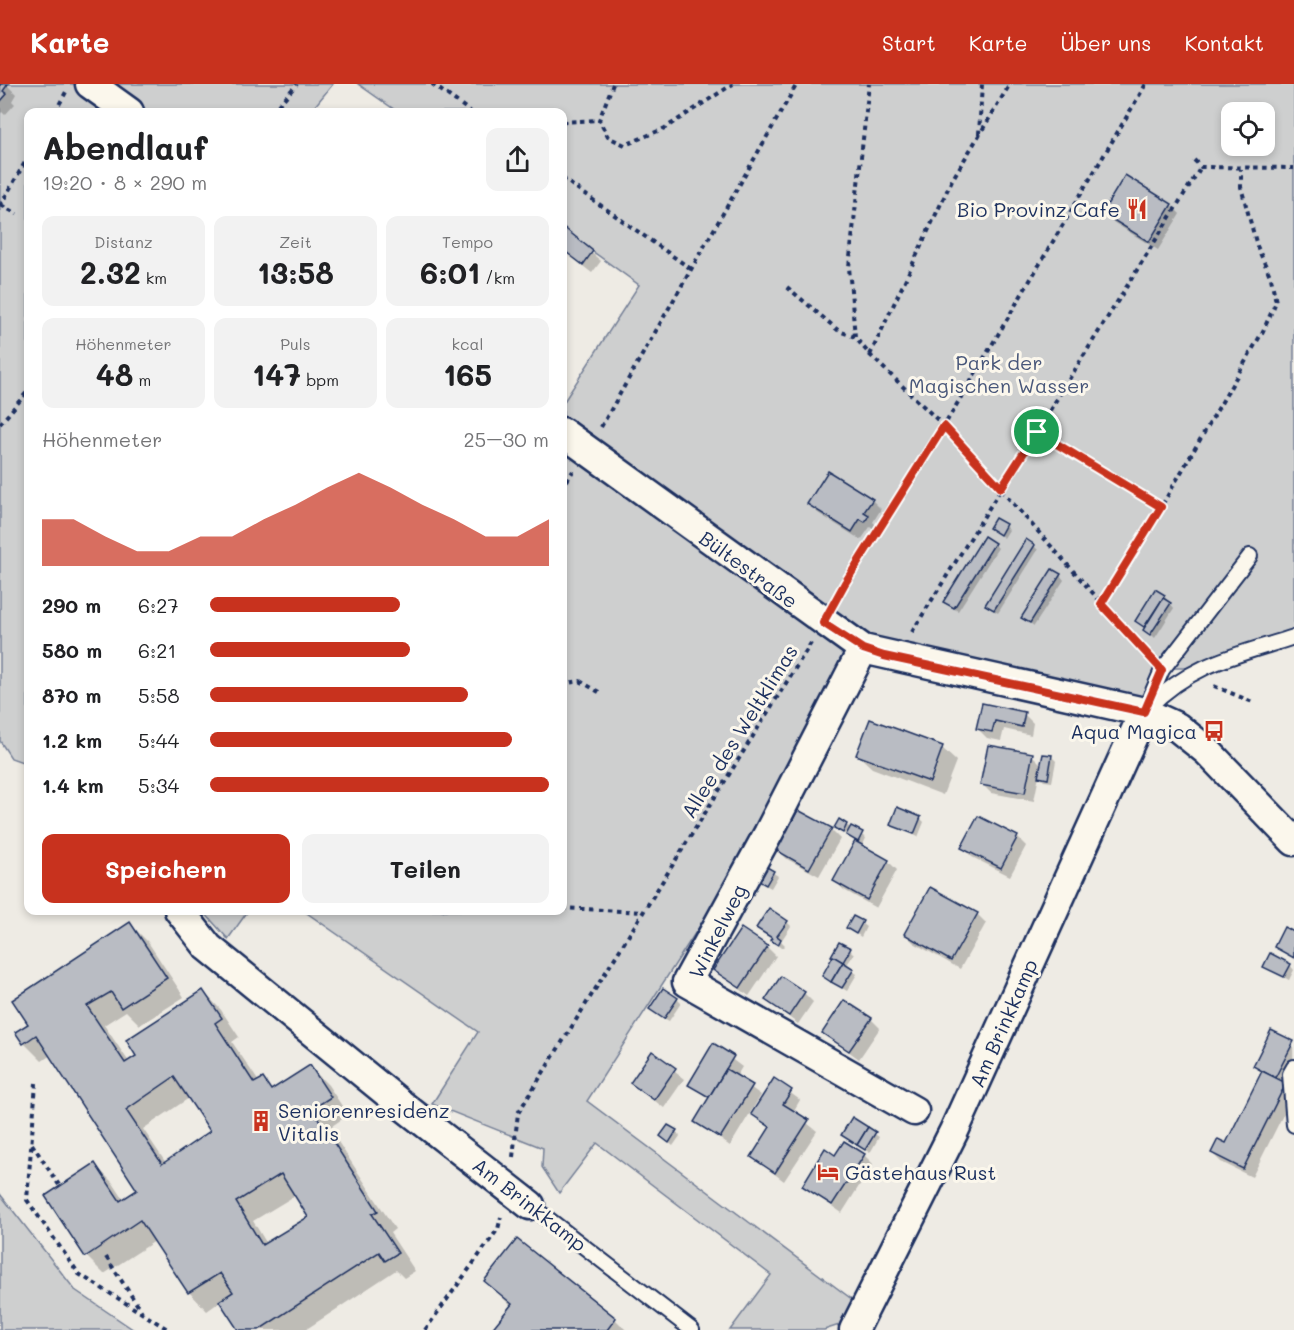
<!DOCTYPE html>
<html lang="de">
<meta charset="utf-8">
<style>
:root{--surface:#fff;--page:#f2f2f2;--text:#202124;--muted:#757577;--accent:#c8321e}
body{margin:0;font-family:Mali,sans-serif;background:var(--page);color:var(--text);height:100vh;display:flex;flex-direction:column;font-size:22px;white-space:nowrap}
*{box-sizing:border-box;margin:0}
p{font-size:20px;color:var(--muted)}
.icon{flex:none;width:33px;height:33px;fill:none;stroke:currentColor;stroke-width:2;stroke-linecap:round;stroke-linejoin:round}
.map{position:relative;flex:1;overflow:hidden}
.drawer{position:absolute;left:24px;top:24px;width:543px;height:807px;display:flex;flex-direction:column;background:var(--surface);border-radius:12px;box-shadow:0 3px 9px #0003}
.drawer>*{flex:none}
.controls{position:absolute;left:1221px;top:18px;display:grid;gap:12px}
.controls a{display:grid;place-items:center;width:54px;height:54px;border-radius:12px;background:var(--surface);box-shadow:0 3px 9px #0003;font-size:30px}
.pin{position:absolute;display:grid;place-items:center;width:51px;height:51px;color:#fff;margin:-26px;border:3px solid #fff;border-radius:50%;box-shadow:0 2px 6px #0007}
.round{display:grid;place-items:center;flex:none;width:63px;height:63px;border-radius:12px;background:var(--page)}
.head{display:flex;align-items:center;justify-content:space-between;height:102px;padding:0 18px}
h1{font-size:33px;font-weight:700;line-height:45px}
.metrics{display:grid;grid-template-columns:repeat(3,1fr);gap:9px;height:102px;padding:6px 18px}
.metrics div{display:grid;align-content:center;border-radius:12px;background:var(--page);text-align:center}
.metrics b{font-size:30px;font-weight:700}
.metrics small{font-size:16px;font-weight:400}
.metrics p{font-size:16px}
.chart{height:168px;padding:12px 18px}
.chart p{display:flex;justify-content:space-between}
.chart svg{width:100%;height:108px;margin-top:6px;fill:var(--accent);opacity:.7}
.cta{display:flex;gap:12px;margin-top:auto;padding:12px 18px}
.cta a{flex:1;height:69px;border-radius:12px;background:var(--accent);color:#fff;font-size:24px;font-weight:700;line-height:69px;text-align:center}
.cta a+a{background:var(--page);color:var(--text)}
ul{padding:0 18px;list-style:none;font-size:20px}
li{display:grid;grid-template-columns:96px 72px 1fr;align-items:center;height:45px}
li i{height:15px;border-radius:8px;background:var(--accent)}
header{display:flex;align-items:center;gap:36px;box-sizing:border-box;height:84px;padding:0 30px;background:var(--accent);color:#fff}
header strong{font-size:28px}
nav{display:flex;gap:33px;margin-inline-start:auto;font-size:21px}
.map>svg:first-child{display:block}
.green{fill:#cecfcf;stroke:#747f96;stroke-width:1.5;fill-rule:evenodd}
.shadow{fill:#0003;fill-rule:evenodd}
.building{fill:#b9bcc3;stroke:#1b2f5e;stroke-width:1.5;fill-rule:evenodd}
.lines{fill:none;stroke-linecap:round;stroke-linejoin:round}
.service-casing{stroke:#1b2f5e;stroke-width:18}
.minor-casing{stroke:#1b2f5e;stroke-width:33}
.path{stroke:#1b2f5e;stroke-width:4;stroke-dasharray:4.5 4.5;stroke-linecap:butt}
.service{stroke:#fbf7ec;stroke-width:14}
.minor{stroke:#fbf7ec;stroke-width:28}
.route-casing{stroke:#fff;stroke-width:12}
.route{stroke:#c8321e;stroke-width:8}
.labels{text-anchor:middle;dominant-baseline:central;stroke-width:6;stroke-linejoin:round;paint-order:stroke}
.poi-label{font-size:20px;fill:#1b2f5e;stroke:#fbf7ec;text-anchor:end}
.park-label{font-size:20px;fill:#48577a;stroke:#fbf7ec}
.street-label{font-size:20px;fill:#1b2f5e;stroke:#fbf7ec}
</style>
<header>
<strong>Karte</strong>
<nav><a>Start</a><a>Karte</a><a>Über uns</a><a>Kontakt</a></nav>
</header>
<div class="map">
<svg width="1294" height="1246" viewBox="0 0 1294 1246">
<rect width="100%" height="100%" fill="#eeebe4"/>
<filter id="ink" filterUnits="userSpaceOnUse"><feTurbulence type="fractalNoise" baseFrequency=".0167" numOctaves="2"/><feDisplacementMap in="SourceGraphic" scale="12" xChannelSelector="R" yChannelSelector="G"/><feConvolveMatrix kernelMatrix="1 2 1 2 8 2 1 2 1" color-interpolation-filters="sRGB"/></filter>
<g filter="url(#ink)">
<g class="green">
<polygon points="0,0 333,0 310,28 28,28 28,680 11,674 0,657"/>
<path d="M358,0H1294V547L1187,584H1169L1146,625L867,552L710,826L587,1017L861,1222L858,1235L824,1246H730L771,1191L597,1059L559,1109L542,1083L543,1064L432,1020L478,948L304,827L562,826L563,319L639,201L563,146L562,28H398ZM1232,28H1264V62H1232Z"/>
<polygon points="203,827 248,827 228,855"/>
<polygon points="0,1110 75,1206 134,1246 0,1246"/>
</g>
<g class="shadow">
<polygon points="0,0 6,0 16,10 12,17 15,20 5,31 2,28 0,30"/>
<polygon points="1171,121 1180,130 1158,166 1113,138 1104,129"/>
<polygon points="562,144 601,177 592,189 562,166"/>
<polygon points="872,416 881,425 873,438 877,442 875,446 870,443 861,456 818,429 809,420"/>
<polygon points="1005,442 1009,446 1004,454 991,444"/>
<polygon points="994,460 998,464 958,527 949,522 945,518"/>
<polygon points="1034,462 1038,466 998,529 991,525 987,521"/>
<polygon points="1060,491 1064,496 1034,542 1023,534"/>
<polygon points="1164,512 1174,524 1155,554 1141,541"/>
<polygon points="983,621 1024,630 1033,639 1031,651 1004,645 1001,657 987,654 978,645"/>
<polygon points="942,664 956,677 943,711 872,684 858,671"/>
<polygon points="1032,671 1042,681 1052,673 1056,677 1052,698 1044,697 1039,692 1034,717 991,709 982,700"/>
<polygon points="920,734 924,738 918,753 892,740"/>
<polygon points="846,741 866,754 862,763 888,777 897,786 876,824 844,806 835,797 857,758 836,744"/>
<polygon points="831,746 840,755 819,792 787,775 778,766"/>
<polygon points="1017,753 1026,762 1010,792 972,773 963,764"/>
<polygon points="759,780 778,792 771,804 756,796"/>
<polygon points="977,830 986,839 960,885 914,859 905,850"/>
<polygon points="854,834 866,843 861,853 848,844"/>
<polygon points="787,838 791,842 781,857 785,861 782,864 772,856"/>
<path d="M130,840L148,858L184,913L140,941L126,927L104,941L129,978L203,907L221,926L239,953L232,958L259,998L263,996L273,1007L310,983L328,1001L348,1031L329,1044L395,1145L390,1149L415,1187L404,1194L396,1186L305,1246H240L221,1217L207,1227L189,1208L155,1157L104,1190L86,1172L95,1081L113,1099L124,1116L139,1107L51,971L42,977L24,959L30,940ZM189,1014L212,1048L166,1079L143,1045ZM296,1111L310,1133L267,1160L253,1137Z"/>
<polygon points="767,863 776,872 749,912 715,886"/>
<polygon points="850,866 854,870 846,882 857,890 847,907 823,892"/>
<polygon points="1290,881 1294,886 1289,896 1265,883"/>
<polygon points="804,909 813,918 798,940 766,916"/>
<polygon points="677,915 681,919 669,937 655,929"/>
<polygon points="871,935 880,944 859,975 824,949"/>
<polygon points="1293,958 1294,1009 1252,1093 1221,1078 1212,1069 1226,1061 1262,989 1255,982"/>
<polygon points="713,961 742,983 736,993 761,1011 730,1062 696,1038 710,1016 690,1000"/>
<polygon points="652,970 684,995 664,1024 632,999"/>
<polygon points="774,997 800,1016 793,1028 817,1047 784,1097 752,1073 771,1045 753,1030"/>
<polygon points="852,1035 879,1053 870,1069 842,1050"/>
<polygon points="676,1048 680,1052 673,1062 666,1056"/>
<polygon points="864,1071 873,1080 842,1129 803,1102 836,1073"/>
<polygon points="517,1157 615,1235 626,1246 493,1246 512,1223 486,1197"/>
</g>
<g class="building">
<polygon points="0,0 8,0 3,7 7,10 0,18"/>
<polygon points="1125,91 1172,120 1149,158 1102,129"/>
<polygon points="562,142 593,167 583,181 562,165"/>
<polygon points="828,387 873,415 864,428 869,431 865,438 860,435 852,448 807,420"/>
<polygon points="995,434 1006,440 1000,451 989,444"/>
<polygon points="984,452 995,459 954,524 943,518"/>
<polygon points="1026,455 1035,461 994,526 985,521"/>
<polygon points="1052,485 1061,490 1030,539 1021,534"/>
<polygon points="1155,505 1165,511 1144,543 1135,537"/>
<polygon points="1163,514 1171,519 1150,551 1143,546"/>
<polygon points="982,619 1025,628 1022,643 995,637 992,648 976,645"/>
<polygon points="870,635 943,662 930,698 856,671"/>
<polygon points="988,661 1033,669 1025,709 980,701"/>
<polygon points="1043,670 1052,671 1048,695 1038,693"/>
<polygon points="897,723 921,733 914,750 890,741"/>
<polygon points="798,726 832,744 809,785 776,766"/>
<polygon points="978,732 1018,752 1001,784 961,764"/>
<polygon points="839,735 847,740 843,749 834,744"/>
<polygon points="851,742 863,748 858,758 846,751"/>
<polygon points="855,757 889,776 867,816 833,797"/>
<polygon points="758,778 774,787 766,801 750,792"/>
<polygon points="930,803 978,829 951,877 904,850"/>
<polygon points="769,824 788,837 777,852 781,855 778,861 770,856 772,854 756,844"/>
<polygon points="853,832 863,837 856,850 846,844"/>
<path d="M130,838L167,894L121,924L111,908L87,922L125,979L136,972L126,956L203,906L222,934L215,939L254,999L263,994L271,1006L310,981L331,1013L312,1025L378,1127L372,1130L398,1169L385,1177L379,1168L259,1246H238L219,1217L233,1208L220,1189L188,1209L140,1136L85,1173L45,1112L95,1079L120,1117L137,1106L36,951L23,960L15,948L28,940L12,916ZM174,993L210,1047L162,1080L126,1026ZM281,1090L308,1133L262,1161L236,1118Z"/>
<polygon points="1284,843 1294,848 1294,874 1274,863"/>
<polygon points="741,844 768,862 740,904 713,886"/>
<polygon points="839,858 851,864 843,878 831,872"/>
<polygon points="1270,869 1291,880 1284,893 1263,883"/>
<polygon points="833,872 843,878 831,898 822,892"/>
<polygon points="843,878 854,885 842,904 831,898"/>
<polygon points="781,892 805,908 789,932 765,916"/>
<polygon points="663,904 678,914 664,935 649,925"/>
<polygon points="844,916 872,934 849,967 822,949"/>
<polygon points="1271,946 1294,957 1275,994 1253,982"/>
<polygon points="713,959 734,972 709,1013 688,1001"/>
<polygon points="652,967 676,984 654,1016 630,999"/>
<polygon points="726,985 753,1001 720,1054 694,1038"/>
<polygon points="1262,987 1286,999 1243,1085 1211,1069 1218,1055 1226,1059"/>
<polygon points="774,994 792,1006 783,1020 809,1036 775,1089 751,1073 770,1043 751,1030"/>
<polygon points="852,1033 868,1043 857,1061 841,1051"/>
<polygon points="668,1041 677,1046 669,1059 660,1052"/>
<polygon points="868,1043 876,1048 865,1066 857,1061"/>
<polygon points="844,1057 865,1070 832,1121 802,1102 825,1064 835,1071"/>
<polygon points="517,1155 616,1234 607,1246 491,1246 512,1220 484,1197"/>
</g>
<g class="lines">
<defs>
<g id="service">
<path d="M1149,623C1192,579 1238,571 1294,553"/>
<polyline points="1144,628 1162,586 1250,472"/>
<polyline points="1294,983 1290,990 1294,1041"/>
<polyline points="530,1121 692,1246"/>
</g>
<g id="minor">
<polyline points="90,0 129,28"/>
<polyline points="562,348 863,565 1144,628 1177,643 1207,667 1294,757"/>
<polyline points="863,565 768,750 687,898 914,1027"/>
<polyline points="179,826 208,863 407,1025 530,1121"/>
<polyline points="854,1246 954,1047 1144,628"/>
</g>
</defs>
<use href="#service" class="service-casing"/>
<use href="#minor" class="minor-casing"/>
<g class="path">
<polyline points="432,0 471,28"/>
<polyline points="613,0 599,36 608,53 625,61 665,44 733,0"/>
<polyline points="55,28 66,8"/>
<polyline points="272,28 297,0"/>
<polyline points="562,38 599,36"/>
<polyline points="979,50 982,0"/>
<polyline points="1194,76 1201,83 1294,84"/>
<polyline points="562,94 691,185"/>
<polyline points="1,121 17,130"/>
<polyline points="0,122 28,73"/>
<polyline points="787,203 839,247 855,253 870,271 944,342 1149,572"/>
<polyline points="855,253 849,183 869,0"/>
<polyline points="870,271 952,96 1010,0"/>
<polyline points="0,340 28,307"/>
<polyline points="601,343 797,0"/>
<polyline points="1037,348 1161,423"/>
<polyline points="562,405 573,387"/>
<polyline points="838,514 944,342 1146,0"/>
<polyline points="1101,520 1161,423 1263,247 1276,218 1271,194 1257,162 1241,103 1241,85"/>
<polyline points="912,548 1201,83"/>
<polyline points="562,600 580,597 599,608"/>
<polyline points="1214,602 1255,619"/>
<polyline points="562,824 643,828"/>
<polyline points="36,999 27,1116 79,1190 169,1246"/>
<polyline points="32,1060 59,1101"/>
<polyline points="513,1073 518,1029 811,559"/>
<polyline points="106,1173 142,1228"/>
<polyline points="425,1246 498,1145 501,1133"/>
</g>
<use href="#service" class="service"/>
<use href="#minor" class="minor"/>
</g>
</g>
<g class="lines" filter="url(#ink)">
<defs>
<polygon id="route" points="944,342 1001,404 1037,348 1161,423 1101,520 1162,586 1144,628 884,572 863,565 823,539 845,499"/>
</defs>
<use href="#route" class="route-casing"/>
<use href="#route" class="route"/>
</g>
<defs>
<symbol id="restaurant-bare" viewBox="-9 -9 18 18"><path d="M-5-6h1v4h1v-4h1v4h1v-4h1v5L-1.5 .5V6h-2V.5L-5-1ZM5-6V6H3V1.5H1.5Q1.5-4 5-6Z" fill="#c8321e" stroke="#fbf7ec" stroke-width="2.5" paint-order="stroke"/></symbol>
<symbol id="bus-bare" viewBox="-9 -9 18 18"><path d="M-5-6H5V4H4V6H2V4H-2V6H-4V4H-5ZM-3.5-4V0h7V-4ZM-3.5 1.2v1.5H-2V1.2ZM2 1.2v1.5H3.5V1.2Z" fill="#c8321e" stroke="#fbf7ec" stroke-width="2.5" paint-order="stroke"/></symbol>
<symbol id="building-bare" viewBox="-9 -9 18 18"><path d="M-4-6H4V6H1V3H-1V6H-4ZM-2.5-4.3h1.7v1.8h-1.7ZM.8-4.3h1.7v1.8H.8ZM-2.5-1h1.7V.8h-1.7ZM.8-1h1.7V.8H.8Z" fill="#c8321e" stroke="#fbf7ec" stroke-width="2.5" paint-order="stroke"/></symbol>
<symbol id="hotel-bare" viewBox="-9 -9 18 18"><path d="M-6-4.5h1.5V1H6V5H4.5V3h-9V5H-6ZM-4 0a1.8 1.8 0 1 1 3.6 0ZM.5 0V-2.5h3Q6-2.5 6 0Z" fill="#c8321e" stroke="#fbf7ec" stroke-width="2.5" paint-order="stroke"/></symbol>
</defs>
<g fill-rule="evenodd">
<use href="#restaurant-bare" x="1122" y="110" width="30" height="30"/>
<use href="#bus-bare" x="1199" y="632" width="30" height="30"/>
<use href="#building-bare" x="246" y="1022" width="30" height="30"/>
<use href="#hotel-bare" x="813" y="1073" width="30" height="30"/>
</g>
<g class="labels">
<g class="poi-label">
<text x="1120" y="125">Bio Provinz Cafe</text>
<text x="1197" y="647">Aqua Magica</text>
<text x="278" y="1026" text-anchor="start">Seniorenresidenz<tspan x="278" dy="23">Vitalis</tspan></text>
<text x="845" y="1088" text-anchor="start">Gästehaus Rust</text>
</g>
<g class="park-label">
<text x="999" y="278">Park der<tspan x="999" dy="23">Magischen Wasser</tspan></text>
</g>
<g class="street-label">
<text transform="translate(749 485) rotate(36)">Bültestraße</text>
<text transform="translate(739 647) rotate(-58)">Allee des Weltklimas</text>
<text transform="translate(717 847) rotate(-63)">Winkelweg</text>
<text transform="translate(1003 939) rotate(-66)">Am Brinkkamp</text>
<text transform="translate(530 1120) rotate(38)">Am Brinkkamp</text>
</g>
</g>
</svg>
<div class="controls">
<a><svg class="icon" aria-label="locate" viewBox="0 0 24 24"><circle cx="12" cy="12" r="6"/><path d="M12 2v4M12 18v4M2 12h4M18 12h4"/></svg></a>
</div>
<div class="pin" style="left:1037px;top:348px;background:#1e9e55"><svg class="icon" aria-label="arrive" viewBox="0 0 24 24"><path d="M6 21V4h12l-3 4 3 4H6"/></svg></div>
<section class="drawer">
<div class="head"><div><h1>Abendlauf</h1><p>19:20 · 8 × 290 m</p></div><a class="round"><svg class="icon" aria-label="share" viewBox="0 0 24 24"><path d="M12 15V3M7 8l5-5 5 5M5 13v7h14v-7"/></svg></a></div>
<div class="metrics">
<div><p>Distanz</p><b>2.32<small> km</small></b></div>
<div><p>Zeit</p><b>13:58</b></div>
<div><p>Tempo</p><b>6:01<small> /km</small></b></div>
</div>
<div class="metrics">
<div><p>Höhenmeter</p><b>48<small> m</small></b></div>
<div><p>Puls</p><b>147<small> bpm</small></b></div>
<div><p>kcal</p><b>165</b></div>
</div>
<div class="chart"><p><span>Höhenmeter</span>25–30 m</p>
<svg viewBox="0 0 160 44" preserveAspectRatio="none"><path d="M0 44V25L10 25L20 32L30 38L40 38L50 32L60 32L70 25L80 19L90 12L100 6L110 12L120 19L130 25L140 32L150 32L160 25V44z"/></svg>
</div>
<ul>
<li><b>290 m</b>6:27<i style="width:56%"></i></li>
<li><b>580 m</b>6:21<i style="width:59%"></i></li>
<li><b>870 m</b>5:58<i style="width:76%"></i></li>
<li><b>1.2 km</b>5:44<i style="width:89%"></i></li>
<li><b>1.4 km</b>5:34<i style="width:100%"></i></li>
</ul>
<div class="cta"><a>Speichern</a><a>Teilen</a></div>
</section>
</div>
